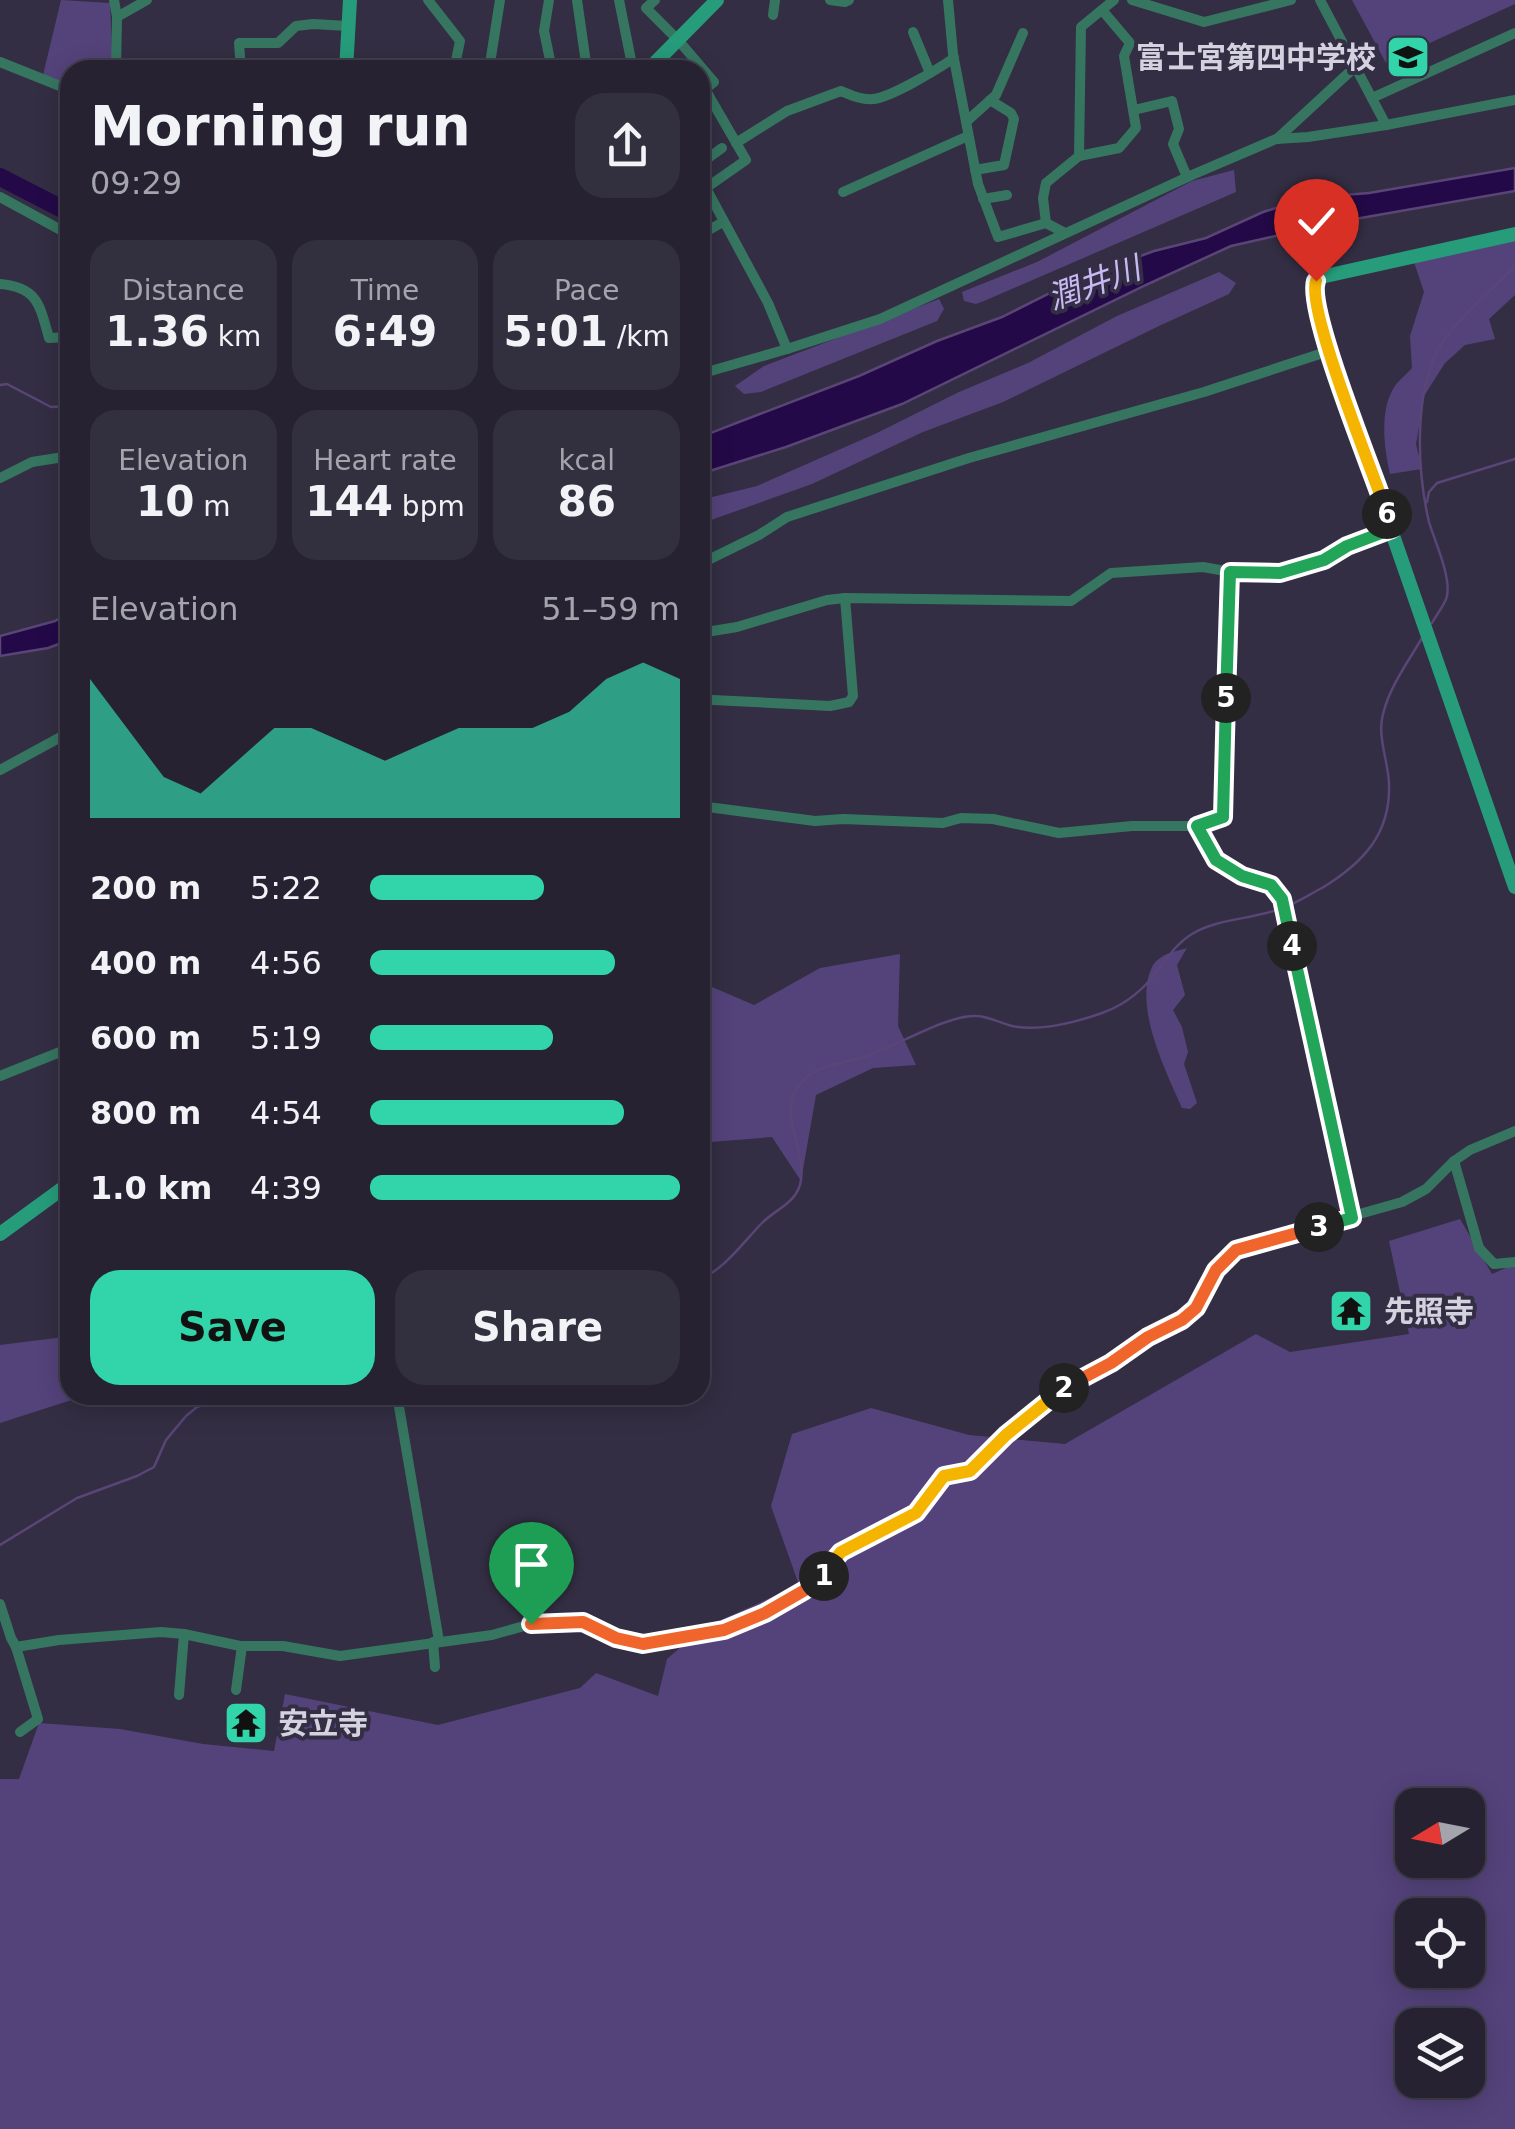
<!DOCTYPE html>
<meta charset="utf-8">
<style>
:root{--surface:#262232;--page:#322f3e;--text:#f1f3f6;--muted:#a4a4ac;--line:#423f4d;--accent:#32d4a9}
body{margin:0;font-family:"DejaVu Sans","Noto Sans JP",sans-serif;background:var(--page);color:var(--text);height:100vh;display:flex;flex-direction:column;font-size:38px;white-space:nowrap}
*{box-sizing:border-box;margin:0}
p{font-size:32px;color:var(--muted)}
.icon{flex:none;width:55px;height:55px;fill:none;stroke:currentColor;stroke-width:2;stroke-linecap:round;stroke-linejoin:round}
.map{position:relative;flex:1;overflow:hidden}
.sheet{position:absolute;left:60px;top:60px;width:650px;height:1345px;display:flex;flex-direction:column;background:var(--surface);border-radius:30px;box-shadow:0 5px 25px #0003,0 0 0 2px var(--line)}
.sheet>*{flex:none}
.needle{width:65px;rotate:260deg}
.tools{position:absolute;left:1395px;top:1788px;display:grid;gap:20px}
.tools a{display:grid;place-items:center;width:90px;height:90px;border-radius:20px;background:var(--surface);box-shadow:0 5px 25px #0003,0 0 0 2px var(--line);font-size:50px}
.pin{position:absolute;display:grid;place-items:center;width:85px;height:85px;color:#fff;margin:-102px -42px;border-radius:50% 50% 50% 0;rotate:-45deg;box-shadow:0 0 10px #0007}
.pin .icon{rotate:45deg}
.km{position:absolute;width:50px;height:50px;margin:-25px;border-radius:50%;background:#222;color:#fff;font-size:28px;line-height:50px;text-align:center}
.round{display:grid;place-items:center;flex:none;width:105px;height:105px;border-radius:30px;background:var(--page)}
.headline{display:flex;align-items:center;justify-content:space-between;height:170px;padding:0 30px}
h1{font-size:55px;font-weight:800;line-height:75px}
.figures{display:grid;grid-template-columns:repeat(3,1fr);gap:15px;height:170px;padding:10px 30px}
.figures div{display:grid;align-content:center;border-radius:25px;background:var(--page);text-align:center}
.figures b{font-size:42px;font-weight:800}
.figures small{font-size:28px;font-weight:400}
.figures p{font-size:28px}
.chart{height:280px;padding:20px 30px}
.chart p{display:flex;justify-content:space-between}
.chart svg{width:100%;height:180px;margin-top:10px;fill:var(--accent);opacity:.7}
.action{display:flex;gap:20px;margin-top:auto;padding:20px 30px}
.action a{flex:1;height:115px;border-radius:30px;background:var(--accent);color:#111;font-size:40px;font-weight:800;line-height:115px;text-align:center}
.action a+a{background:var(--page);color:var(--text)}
ul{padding:0 30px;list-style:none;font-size:32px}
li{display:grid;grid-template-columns:160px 120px 1fr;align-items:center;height:75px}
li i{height:25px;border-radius:12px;background:var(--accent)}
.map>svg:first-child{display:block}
.green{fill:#54437b;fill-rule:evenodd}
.water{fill:#240948;stroke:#594576;stroke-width:2.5}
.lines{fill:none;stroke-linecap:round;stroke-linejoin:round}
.stream{stroke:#594576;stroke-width:2.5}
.river{stroke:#240948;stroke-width:18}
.street{stroke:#367661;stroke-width:10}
.secondary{stroke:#269c7b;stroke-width:14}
.split-1-casing{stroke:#fff;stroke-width:20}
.split-2-casing{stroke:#fff;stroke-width:20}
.split-3-casing{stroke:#fff;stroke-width:20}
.split-4-casing{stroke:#fff;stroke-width:20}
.split-5-casing{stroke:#fff;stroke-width:20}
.split-6-casing{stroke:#fff;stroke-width:20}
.split-7-casing{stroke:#fff;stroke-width:20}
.split-1{stroke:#f0652b;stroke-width:12}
.split-2{stroke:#f5b400;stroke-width:12}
.split-3{stroke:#f0652b;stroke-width:12}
.split-4{stroke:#22a559;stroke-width:12}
.split-5{stroke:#22a559;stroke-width:12}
.split-6{stroke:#22a559;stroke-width:12}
.split-7{stroke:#f5b400;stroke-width:12}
.labels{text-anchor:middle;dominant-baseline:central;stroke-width:8;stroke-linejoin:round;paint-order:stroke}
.poi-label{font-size:30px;font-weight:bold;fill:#d5d2e0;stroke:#332e43;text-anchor:start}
.water-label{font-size:32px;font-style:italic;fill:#c7b9f3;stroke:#332e43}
</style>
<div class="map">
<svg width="1515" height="2129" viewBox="0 0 1515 2129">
<rect width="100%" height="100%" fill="#332e43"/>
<g class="green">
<polygon points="61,0 110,3 113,70 70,70 70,86 43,75"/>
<polygon points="1352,0 1515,0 1515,4 1386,63"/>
<polygon points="1234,170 1236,192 984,301 976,304 964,301 962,292 1037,262 1192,181"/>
<path d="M1515,239V295L1489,319L1495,339L1465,345L1445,363L1424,396L1416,444L1422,469L1390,474C1384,448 1379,409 1395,386C1399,380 1407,374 1412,368L1410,336L1424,292L1414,262Z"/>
<polygon points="1219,272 1236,283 1229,294 1159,326 1003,402 923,432 812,484 700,524 700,500 757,486 877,433 959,392 1028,363 1117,316"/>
<polygon points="939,299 944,309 937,321 761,392 744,394 735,386 764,366"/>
<path d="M1187,948L1177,965L1185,995L1173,1010L1182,1027L1188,1052L1184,1064L1197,1103L1190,1109L1182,1108C1166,1071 1132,1005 1153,965C1160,954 1176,951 1187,948Z"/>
<polygon points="900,954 898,1026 916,1065 873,1068 816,1095 801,1181 772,1137 711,1142 700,1112 700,997 705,984 754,1005 820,968"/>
<path d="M1460,1219L1492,1274L1515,1264V2129H0V1779H19L39,1723L120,1729L203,1744L274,1751L285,1694L438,1725L580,1688L596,1673L658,1696L667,1659L703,1628L799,1585L771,1506L792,1434L871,1408L969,1435L1065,1444L1256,1334L1290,1352L1409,1334L1389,1241ZM1412,1805H1468V1860H1412ZM1412,1915H1468V1970H1412ZM1412,2025H1468V2080H1412Z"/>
<polygon points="64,1337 70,1352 70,1395 81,1395 81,1397 0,1423 0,1345"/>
</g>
<g class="water">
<polygon points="1515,168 1515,191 1338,222 1231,246 1146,285 902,404 786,447 700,474 700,437 859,376 937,341 1002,317 1076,280 1154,251 1206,238 1263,212 1308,198 1369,193"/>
<polygon points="70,612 70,640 48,648 0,656 0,636 55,621"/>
</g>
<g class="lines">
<g class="stream">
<polyline points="0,385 7,384 51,407 70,406"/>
<polyline points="1427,502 1429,492 1437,483 1515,459"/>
<path d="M1432,623C1436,615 1445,605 1447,596C1451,576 1435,542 1429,522C1417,471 1413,387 1442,343C1461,315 1491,291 1515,265"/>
<path d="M1287,906C1300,901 1310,894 1322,888C1363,863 1391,834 1389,783C1388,761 1377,736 1383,714C1390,686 1408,662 1422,638"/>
<path d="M700,1280C727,1266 741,1245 761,1224C775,1209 798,1203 801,1180C806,1141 769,1104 811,1074C825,1064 845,1063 861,1058C892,1049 948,1014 976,1016C988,1016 1000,1023 1012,1026C1039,1032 1077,1022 1102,1013C1122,1006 1137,995 1151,979C1164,963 1174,945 1192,934C1215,919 1253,919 1280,909"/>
<polyline points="0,1545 77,1498 137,1476 154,1467 166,1440 186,1416 197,1407 239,1395"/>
</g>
<polyline class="river" points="0,177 70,213"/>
<g class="street">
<polyline points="114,0 117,17 116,70"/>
<polyline points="428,0 460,41 454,70"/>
<polyline points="549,0 544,31 552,70"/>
<polyline points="577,0 587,70"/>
<polyline points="619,0 633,70"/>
<polyline points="655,0 646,8 678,40 714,82 705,89 746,160 706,188"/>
<polyline points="830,0 845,2 849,0"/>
<polyline points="948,0 953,54 978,184 998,237 1046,223"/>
<polyline points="1132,0 1204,22 1291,0"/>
<polyline points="1320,0 1386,125"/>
<polyline points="773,15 775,0"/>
<polyline points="117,17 147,0"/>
<polyline points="913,32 930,73"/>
<polyline points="0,62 70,90"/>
<polyline points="241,70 239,43 278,43 296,26 313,24 348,26"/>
<polyline points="489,70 500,0"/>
<polyline points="527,70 551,63"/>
<polyline points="1372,98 1515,33"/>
<polyline points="1134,110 1172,101 1179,129 1173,144 1187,177"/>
<polyline points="967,121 996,95 1023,33"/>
<polyline points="1277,139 1355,67"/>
<path d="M736,143L787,111L841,91C851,95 861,100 873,99C890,98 938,69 954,58"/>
<polyline points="1079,156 1081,27 1114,0"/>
<polyline points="700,164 722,148"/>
<polyline points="975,170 1004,165 1014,119 1011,113 990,100"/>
<polyline points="702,188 706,188 768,303 787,349"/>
<polyline points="843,192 968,136"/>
<polyline points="0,197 70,235"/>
<polyline points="983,199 1007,195"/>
<polyline points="1065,233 1046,223 1043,198 1046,183 1079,156 1119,148 1136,128 1124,56 1130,43 1102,10"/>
<polyline points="700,235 723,222"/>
<path d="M0,284C38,287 40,306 49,338L70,337"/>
<polyline points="700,374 787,349 880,319 1192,175 1276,139 1308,137 1386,125 1515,100"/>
<polyline points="0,478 32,462 70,456"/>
<polyline points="700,564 759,535 787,517 969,458 1204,392 1329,351"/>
<polyline points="700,633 737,627 827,600 845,598 1071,601 1111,573 1203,567 1231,572 1279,573 1324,559 1347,546 1392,529"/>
<polyline points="713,700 830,706 849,702 853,696 845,598"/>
<polyline points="0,770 70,732"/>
<polyline points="700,806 815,821 843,819 943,823 961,818 993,819 1059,833 1132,826 1197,826 1223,817 1231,572"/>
<polyline points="1197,826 1216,860 1242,876 1271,885 1281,899 1352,1218"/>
<polyline points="0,1076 70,1048"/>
<polyline points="1454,1161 1479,1248 1494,1264 1515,1262"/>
<polyline points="397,1395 439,1641"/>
<polyline points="0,1604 11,1638 16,1647 59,1640 161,1632 184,1634 240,1646 283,1646 340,1656 492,1635 531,1624 557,1622 583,1622 616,1638 643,1643 724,1630 765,1613 805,1591 824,1577 829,1566 841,1553 916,1513 945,1476 970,1471 1006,1435 1059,1391 1111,1363 1148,1337 1182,1320 1196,1308 1216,1270 1236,1249 1402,1202 1426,1189 1454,1161 1470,1150 1515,1131"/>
<polyline points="433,1642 435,1667"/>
<polyline points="16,1647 38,1719 20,1732"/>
<polyline points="236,1690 242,1646"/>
<polyline points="179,1695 184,1634"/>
</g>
<g class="secondary">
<polyline points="346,70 350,0"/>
<polyline points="648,70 717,0"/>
<polyline points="1515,234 1321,277 1316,281 1313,288 1329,351 1515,887"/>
<polyline points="0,1234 70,1183"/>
</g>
</g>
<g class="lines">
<defs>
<polyline id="split-1" points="531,1624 583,1622 616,1638 643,1644 724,1630 765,1613 805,1590 824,1576"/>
<polyline id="split-2" points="824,1576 829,1566 841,1552 916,1513 944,1476 970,1471 1006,1435 1064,1388"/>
<polyline id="split-3" points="1064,1388 1111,1363 1148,1337 1182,1320 1196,1308 1216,1270 1236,1250 1319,1227"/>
<polyline id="split-4" points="1292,946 1352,1218 1319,1227"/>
<polyline id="split-5" points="1226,698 1223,817 1197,826 1216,860 1242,876 1271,885 1282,899 1292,946"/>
<polyline id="split-6" points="1226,698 1230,572 1280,573 1324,560 1347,546 1392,529 1387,514"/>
<path id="split-7" d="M1316,281C1306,310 1374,474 1387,514"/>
</defs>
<use href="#split-1" class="split-1-casing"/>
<use href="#split-2" class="split-2-casing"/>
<use href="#split-3" class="split-3-casing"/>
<use href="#split-4" class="split-4-casing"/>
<use href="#split-5" class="split-5-casing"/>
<use href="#split-6" class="split-6-casing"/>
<use href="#split-7" class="split-7-casing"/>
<use href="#split-1" class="split-1"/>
<use href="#split-2" class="split-2"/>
<use href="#split-3" class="split-3"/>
<use href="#split-4" class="split-4"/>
<use href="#split-5" class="split-5"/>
<use href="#split-6" class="split-6"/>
<use href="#split-7" class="split-7"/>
</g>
<defs>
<symbol id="school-square" viewBox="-11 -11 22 22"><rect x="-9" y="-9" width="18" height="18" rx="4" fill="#32d4a9" stroke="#332e43"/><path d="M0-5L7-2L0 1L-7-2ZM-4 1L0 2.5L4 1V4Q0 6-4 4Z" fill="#111"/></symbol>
<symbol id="temple-square" viewBox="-11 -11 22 22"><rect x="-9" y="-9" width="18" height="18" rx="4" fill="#32d4a9" stroke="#332e43"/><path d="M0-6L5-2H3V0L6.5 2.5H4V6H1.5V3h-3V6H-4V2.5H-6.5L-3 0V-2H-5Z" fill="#111"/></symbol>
</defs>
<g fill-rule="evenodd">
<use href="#school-square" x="1383" y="32" width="50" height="50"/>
<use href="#temple-square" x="1326" y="1286" width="50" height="50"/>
<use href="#temple-square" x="221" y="1698" width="50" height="50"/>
</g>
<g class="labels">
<g class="poi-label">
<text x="1376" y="57" text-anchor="end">富士宮第四中学校</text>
<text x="1384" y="1311">先照寺</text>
<text x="278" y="1723">安立寺</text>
</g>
<g class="water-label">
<text transform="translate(1094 283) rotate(-20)">潤井川</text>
</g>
</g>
</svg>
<div class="tools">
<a><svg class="needle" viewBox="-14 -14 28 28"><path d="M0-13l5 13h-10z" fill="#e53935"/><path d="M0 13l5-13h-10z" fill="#a4a4ac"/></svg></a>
<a><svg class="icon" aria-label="locate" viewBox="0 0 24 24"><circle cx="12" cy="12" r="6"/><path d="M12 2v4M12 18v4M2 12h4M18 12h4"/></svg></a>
<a><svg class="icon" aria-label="layers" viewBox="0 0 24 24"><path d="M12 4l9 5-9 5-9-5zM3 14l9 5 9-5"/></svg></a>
</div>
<div class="pin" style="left:531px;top:1624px;background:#1e9e55"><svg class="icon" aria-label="arrive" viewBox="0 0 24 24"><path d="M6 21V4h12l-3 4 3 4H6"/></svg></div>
<div class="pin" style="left:1316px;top:281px;background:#d93025"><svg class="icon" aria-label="check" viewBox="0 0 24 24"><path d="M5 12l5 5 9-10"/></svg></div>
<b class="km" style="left:824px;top:1576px">1</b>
<b class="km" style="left:1064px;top:1388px">2</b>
<b class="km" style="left:1319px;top:1227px">3</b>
<b class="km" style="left:1292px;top:946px">4</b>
<b class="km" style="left:1226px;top:698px">5</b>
<b class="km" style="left:1387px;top:514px">6</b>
<section class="sheet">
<div class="headline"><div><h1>Morning run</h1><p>09:29</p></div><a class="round"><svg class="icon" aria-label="share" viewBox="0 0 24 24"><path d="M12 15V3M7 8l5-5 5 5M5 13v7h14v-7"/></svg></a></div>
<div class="figures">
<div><p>Distance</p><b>1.36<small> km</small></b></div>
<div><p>Time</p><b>6:49</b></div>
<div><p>Pace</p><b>5:01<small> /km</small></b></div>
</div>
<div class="figures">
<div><p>Elevation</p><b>10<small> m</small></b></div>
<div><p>Heart rate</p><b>144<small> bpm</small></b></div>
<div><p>kcal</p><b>86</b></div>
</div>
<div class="chart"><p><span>Elevation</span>51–59 m</p>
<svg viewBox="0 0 160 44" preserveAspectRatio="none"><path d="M0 44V10L10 22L20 34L30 38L40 30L50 22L60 22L70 26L80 30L90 26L100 22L110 22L120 22L130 18L140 10L150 6L160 10V44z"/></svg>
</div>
<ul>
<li><b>200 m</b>5:22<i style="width:56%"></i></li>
<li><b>400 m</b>4:56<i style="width:79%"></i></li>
<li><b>600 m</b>5:19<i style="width:59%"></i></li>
<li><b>800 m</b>4:54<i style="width:82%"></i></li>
<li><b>1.0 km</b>4:39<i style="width:100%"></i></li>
</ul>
<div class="action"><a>Save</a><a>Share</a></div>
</section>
</div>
